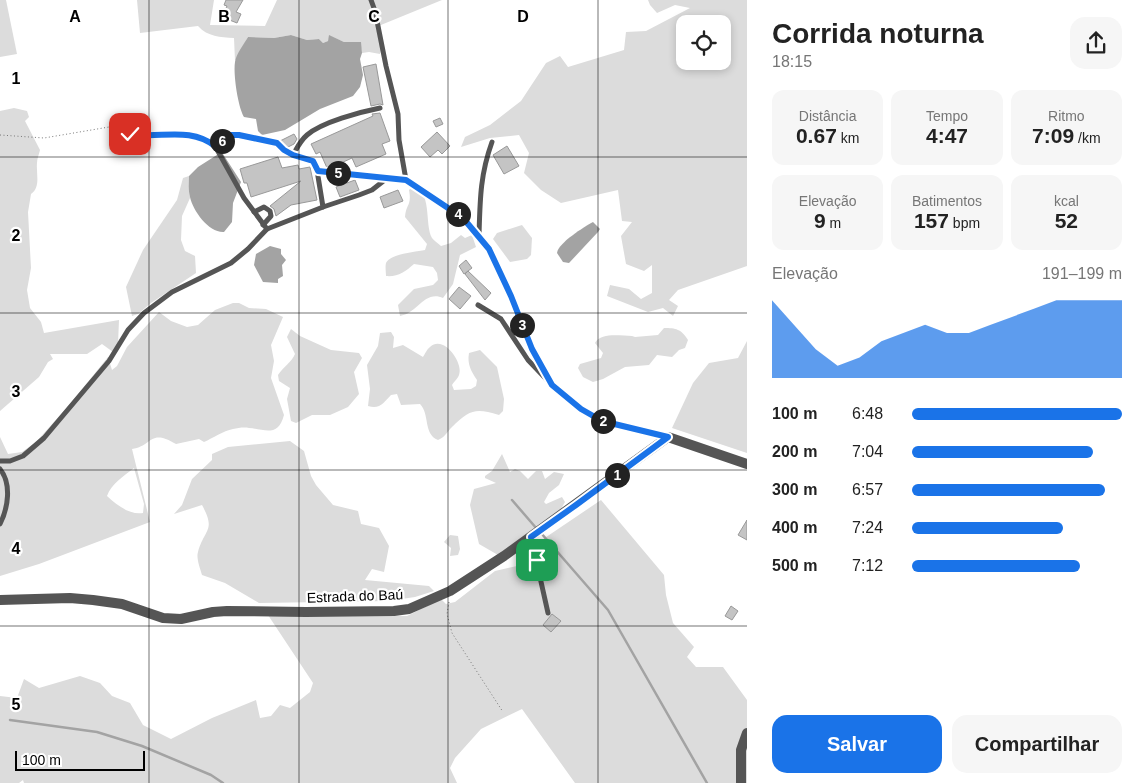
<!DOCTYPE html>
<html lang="pt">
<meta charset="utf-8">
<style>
:root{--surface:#fff;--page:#f6f6f6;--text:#222;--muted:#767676;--accent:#1a73e8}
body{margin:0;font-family:Arial,sans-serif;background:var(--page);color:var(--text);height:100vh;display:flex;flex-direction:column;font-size:19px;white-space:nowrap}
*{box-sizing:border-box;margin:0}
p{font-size:16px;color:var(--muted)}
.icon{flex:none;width:28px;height:28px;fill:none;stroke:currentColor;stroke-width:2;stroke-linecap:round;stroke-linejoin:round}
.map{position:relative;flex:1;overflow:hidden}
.panel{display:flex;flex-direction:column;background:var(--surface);width:400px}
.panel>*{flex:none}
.fabs{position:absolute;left:676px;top:15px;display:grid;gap:10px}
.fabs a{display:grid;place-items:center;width:55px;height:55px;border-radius:10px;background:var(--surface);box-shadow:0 2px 8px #0003;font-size:25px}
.scale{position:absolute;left:15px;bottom:12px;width:130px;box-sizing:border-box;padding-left:5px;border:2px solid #000;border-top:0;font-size:14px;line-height:18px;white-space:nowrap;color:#000;-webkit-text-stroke:4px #fff;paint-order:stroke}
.pin{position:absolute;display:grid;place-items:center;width:42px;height:42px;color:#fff;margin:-21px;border-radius:10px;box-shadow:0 2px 8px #0006}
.km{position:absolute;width:25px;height:25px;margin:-12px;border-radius:50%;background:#222;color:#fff;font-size:14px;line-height:25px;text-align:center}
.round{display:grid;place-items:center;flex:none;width:52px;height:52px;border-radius:15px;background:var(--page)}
.head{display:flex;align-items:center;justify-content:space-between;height:85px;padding:0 25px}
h1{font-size:28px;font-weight:700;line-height:38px}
.metrics{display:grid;grid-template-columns:repeat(3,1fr);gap:8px;height:85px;padding:5px 25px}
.metrics div{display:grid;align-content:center;border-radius:12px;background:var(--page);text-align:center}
.metrics b{font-size:21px;font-weight:700}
.metrics small{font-size:14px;font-weight:400}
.metrics p{font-size:14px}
.chart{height:140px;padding:10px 25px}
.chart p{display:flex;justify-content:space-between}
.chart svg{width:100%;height:90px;margin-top:5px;fill:var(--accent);opacity:.7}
.primary-button{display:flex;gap:10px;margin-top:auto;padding:10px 25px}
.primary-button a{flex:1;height:58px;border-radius:15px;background:var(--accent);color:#fff;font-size:20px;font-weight:700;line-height:58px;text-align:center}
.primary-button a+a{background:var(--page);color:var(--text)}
ul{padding:0 25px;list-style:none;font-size:16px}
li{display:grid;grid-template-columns:80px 60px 1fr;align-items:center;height:38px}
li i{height:12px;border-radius:6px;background:var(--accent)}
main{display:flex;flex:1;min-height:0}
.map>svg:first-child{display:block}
.green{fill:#dcdcdc;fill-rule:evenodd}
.water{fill:#a3a3a3}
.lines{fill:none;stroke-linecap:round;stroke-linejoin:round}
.stream{stroke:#a3a3a3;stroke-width:2.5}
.building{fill:#c4c4c4;stroke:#999}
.path{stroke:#777;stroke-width:1;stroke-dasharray:1 2.5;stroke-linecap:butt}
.lane{stroke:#555;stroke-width:5}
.street{stroke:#555;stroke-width:10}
.route-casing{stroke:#fff;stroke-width:10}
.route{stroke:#1a73e8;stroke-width:6}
.grid{fill:none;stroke:#000;stroke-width:1;stroke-opacity:0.55}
.labels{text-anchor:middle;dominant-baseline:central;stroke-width:4.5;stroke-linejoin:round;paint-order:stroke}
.street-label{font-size:14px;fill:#000;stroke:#fff}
.grid-label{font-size:16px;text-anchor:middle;font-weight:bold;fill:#000;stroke:#fff;stroke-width:4.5;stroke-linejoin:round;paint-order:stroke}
</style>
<main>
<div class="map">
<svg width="747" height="783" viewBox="0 0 747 783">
<rect width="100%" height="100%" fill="#fff"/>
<g class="green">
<polygon points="0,0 6,0 17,54 0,57"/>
<path d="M137,0H214L210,25L265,26L277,0H442L376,27L381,50L380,54L369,52L362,53L360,42H344L330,36L328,41L323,43L319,39L307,40L291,35L274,38L248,37L235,61L234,38C220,37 208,37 198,26L140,33Z"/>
<path d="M648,0H747V266L678,290L669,300L678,306L673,316L663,308L648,312L607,296L610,285L629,289L641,299L652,293V265L644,271L626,264L621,236L632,222L622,221L618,190L561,203L541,190L524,173L529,153L519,135L490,138L461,147L465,137L490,125L521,101L546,63L560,56L568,67L624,50L626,32L646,31L690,8L675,5L657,13L650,5ZM685,24H722V61H685Z"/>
<path d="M14,108L27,111L29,117L25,121L40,150C39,154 37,159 37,163C36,174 41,187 31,194L28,212L31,268L27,290L30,308L41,322L44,333L119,320L118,344L113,352L102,344L87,354H50L53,359L48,362L39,377L0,411V111Z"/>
<polygon points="189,176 190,198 182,216 181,240 185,251 195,256 196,273 151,303 138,314 132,316 126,287 143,250 177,200 183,178"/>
<path d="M411,188C433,187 424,224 432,238C434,241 438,243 441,246L451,243L461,235L465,238L472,235L476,247L460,255L453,284L443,298C424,290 417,314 400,316L398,305L414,289L433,285L438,280L437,273L433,267L414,264C405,272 398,277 386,276C386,272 385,267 386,263C390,254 415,252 425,250L427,244L405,217C406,204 412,206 409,190Z"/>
<polygon points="522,225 532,238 531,255 527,259 510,262 493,239 497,233"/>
<path d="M233,303H239L249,308L266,309L283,317L271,345L274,361L271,378L284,415C278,438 264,429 249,428C244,427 238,428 233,429C223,431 213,438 204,442L199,439L176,444C149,428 153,446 132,449L150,522L39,564L0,576V437L8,454L22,452L36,442L70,404L108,357L112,370L117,366L127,347L159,312L171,321L187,327L198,325L215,310ZM134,468L144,504L143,513C129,515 117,505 107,496C111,484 124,476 134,468Z"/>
<path d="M664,328C676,328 681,329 688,340L685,348L679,350L672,357L657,355L649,365L625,367L603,379L593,382L583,377L578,368L580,364L601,358L603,353L595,343C601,332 621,336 632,336L635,337L658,335Z"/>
<path d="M291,329L300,336L331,350L359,353L362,358L354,372L359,394L348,407L330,415H312L296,423L291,421L287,399L290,388L279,381L278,375C283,367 292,362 295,354L287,337Z"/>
<path d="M391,332L394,337L393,348L403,345L423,357C425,354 427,349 430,347C444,334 464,364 459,375C458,378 454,382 452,385L454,390L471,389L476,386L477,380C471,371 467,364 469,353L480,350L497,367L504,399L503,411L499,415C476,408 470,409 452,427C447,432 445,437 438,440C423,434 430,414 420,404L401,405L397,394L391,395C384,402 380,410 368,406L370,389L367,365L378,346L380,333Z"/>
<polygon points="747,341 747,453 672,428 693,383 709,363 738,358"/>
<path d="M290,441L304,451L311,476L316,485L333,505L358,511L361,524L379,528L389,546L384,572L372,569L365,580L429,586L434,591L415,597L388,601L259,603L225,583L202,575C200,568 196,558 198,552C205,528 216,531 202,505L174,514L182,505L192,479L212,460V454L228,447Z"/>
<polygon points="502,454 510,472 515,469 520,471 528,479 536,471 542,471 545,479 554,472 564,474 559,485 549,493 544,502 546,504 562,497 565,502 561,509 498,555 479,544 470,505 474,489 496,483 485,478 485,476 492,471"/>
<polygon points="601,500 664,575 666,595 673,623 694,647 687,657 696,667 723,667 747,700 747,783 575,783 522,709 481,729 455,758 450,768 457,783 24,783 23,780 19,783 0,783 0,696 17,698 24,679 39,688 80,676 100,683 112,696 130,703 143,725 171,739 212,718 256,700 260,718 271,716 280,705 290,708 310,692 313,683 268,615 407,616 441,599 446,604 455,602 495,571 526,564 524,552"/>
<polygon points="450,535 458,536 460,549 458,555 450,556 451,548 444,542"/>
</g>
<g class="water">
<path d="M291,35L307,40L319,39L323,43L328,41L329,35L344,42H361L362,53L360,59L363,75L360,87L353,96L320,109L285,130L262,135L258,131L256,119L244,117C238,107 233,74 235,62C236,54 244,44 248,37L274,38Z"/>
<path d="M220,153L223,154L241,182L233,203L232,222L224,232C209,233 193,211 190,197C188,190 189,183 189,176L198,167Z"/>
<path d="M593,222L600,229L598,232L569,263L563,262L557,253C558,243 584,227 593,222Z"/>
<polygon points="270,246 281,249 281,254 286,260 282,265 283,276 278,279 278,283 263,282 254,265 256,254"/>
</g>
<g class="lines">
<g class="stream">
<polyline points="512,500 537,529"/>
<polyline points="541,533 608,610 707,783"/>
<polyline points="10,720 97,732 142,746 211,775 223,783"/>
</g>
</g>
<g class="building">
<polygon points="226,0 243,0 236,12 241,14 237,23 222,17 227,6 224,5"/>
<polygon points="376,64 383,105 380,104 371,106 363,67"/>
<polygon points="380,113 390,141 382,144 386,154 356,167 352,158 330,168 327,168 320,152 316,154 311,144 373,116 372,114"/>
<polygon points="440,118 443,124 436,127 433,121"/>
<polygon points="437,132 450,146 442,154 438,150 430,157 421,147"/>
<polygon points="294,134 297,139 294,144 284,149 280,141"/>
<polygon points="507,146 519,166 504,174 493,155"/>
<polygon points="278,157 282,168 298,165 299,169 310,167 317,200 291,205 276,216 274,209 270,206 301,181 251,197 247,183 244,183 240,169"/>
<polygon points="355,180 359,190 340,197 336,187"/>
<polygon points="398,190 403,201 384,208 380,197"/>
<polygon points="466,260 472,268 464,274 459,266"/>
<polygon points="468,271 491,293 485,300 465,274"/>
<polygon points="459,287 471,296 460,309 449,299"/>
<polygon points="747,520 747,540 738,535"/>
<polygon points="731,606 738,611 732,620 725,616"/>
<polygon points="552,614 561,621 551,632 543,625"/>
</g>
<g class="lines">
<g class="path">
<polyline points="0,135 44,138 109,127 140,135 187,134 206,139 210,142"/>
<polyline points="222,141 230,135 239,135 277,143 287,151"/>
<polyline points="449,602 447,614 452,633 503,712"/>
</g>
<g class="lane">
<polyline points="371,0 375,11 386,66 398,114 399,140 406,180"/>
<polyline points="215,146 244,198 267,229"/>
<polyline points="318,171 406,180 463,218 489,249 511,296 532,349 552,385 581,409 602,421 667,437"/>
<path d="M323,207L316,164L313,161L293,155C297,148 300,141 307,135C322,122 360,112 380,108"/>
<polyline points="254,212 264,207 270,211 271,216 263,225"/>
<path d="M479,236C480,201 480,175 492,142"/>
<polyline points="478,305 501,319 528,360 549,382"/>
<polyline points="0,461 10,461 23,456 44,438 109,361 128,330 144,313 172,292 231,263 248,249 267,229 323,207 359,195 372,190 386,179"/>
<path d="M0,469C12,484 8,508 0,524"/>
<polyline points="531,537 548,613"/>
</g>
<g class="street">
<polyline points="0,600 70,598 93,600 122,604 163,618 181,619 213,612 227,611 306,612 394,611 409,609 450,591 504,556 668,437 747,464"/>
<polyline points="741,783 741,750 747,733"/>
</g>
</g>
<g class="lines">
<defs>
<path id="route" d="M130,134C160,139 189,126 215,146L230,135H239L277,143L284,150L293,155L313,161L318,171L406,180L463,218L489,249L511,296L532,349L552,385L581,409L602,421L668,437L576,505L531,537L537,560"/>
</defs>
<use href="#route" class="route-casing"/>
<use href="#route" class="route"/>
</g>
<path class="grid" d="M149,0V783M299,0V783M448,0V783M598,0V783M0,157H747M0,313H747M0,470H747M0,626H747"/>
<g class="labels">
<g class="street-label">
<text transform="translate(355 596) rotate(-2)">Estrada do Baú</text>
</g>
</g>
<g class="grid-label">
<text x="75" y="22">A</text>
<text x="224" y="22">B</text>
<text x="374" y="22">C</text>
<text x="523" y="22">D</text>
<text x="16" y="84">1</text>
<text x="16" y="241">2</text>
<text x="16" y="397">3</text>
<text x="16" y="554">4</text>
<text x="16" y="710">5</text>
</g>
</svg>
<div class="fabs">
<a><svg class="icon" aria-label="locate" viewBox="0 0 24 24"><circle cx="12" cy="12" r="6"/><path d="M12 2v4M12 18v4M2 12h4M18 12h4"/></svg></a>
</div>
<div class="scale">100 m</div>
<div class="pin" style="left:537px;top:560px;background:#1e9e55"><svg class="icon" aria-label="arrive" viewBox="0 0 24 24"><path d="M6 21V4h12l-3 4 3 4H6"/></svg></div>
<div class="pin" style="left:130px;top:134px;background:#d93025"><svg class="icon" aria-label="check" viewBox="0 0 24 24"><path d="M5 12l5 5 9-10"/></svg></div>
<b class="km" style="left:617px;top:475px">1</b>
<b class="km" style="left:603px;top:421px">2</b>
<b class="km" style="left:522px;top:325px">3</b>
<b class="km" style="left:458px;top:214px">4</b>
<b class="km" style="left:338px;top:173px">5</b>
<b class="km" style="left:222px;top:141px">6</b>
</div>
<section class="panel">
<div class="head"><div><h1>Corrida noturna</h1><p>18:15</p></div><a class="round"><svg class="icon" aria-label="share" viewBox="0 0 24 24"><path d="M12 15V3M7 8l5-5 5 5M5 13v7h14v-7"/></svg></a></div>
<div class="metrics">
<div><p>Distância</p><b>0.67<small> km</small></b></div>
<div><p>Tempo</p><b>4:47</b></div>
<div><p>Ritmo</p><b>7:09<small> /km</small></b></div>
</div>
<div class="metrics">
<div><p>Elevação</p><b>9<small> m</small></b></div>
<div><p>Batimentos</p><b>157<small> bpm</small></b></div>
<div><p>kcal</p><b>52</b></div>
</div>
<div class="chart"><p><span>Elevação</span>191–199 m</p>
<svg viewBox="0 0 160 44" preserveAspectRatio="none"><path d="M0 44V6L10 18L20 30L30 38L40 34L50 26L60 22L70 18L80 22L90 22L100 18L110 14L120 10L130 6L140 6L150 6L160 6V44z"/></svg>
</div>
<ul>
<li><b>100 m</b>6:48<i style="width:100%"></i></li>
<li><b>200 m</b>7:04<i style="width:86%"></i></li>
<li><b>300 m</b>6:57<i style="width:92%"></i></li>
<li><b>400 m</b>7:24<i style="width:72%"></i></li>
<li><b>500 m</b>7:12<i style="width:80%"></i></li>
</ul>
<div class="primary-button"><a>Salvar</a><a>Compartilhar</a></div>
</section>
</main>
